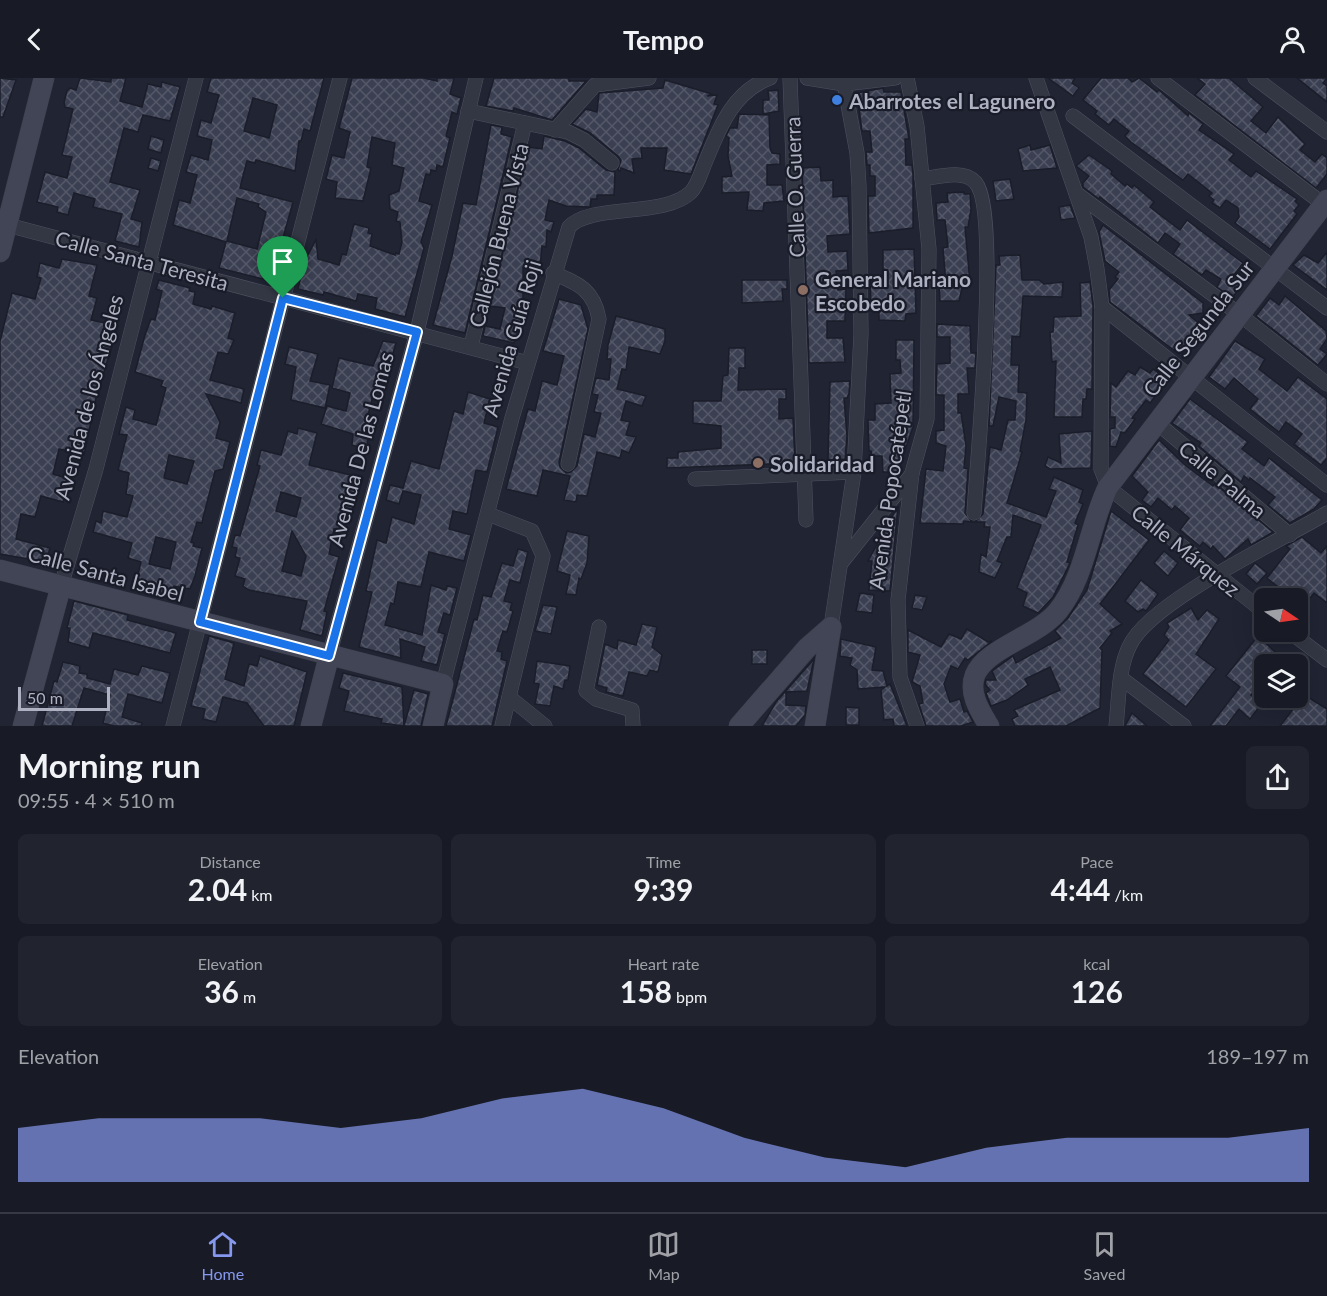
<!DOCTYPE html>
<meta charset="utf-8">
<style>
:root{--surface:#181b26;--page:#21242e;--text:#f1f3f6;--muted:#9fa1a7;--line:#363943;--accent:#8698ed}
body{margin:0;font-family:Lato,sans-serif;background:var(--page);color:var(--text);height:100vh;display:flex;flex-direction:column;font-size:22px;white-space:nowrap}
*{box-sizing:border-box;margin:0}
p{font-size:20px;color:var(--muted)}
.icon{flex:none;width:33px;height:33px;fill:none;stroke:currentColor;stroke-width:2;stroke-linecap:round;stroke-linejoin:round}
.map{position:relative;height:648px;overflow:hidden}
.panel{display:flex;flex-direction:column;background:var(--surface);flex:1}
.panel>*{flex:none}
.needle{width:39px;rotate:103deg}
.fabs{position:absolute;left:1254px;top:510px;display:grid;gap:12px}
.fabs a{display:grid;place-items:center;width:54px;height:54px;border-radius:9px;background:var(--surface);box-shadow:0 6px 24px #0002,0 0 0 2px var(--line);font-size:30px}
.scale{position:absolute;left:18px;bottom:15px;width:92px;box-sizing:border-box;padding-left:6px;border:3px solid #adb1c1;border-top:0;font-size:16px;line-height:21px;white-space:nowrap;color:#adb1c1;-webkit-text-stroke:4px #191c28;paint-order:stroke}
.pin{position:absolute;display:grid;place-items:center;width:51px;height:51px;color:#fff;margin:-62px -26px;border-radius:50% 50% 50% 0;rotate:-45deg;box-shadow:0 0 6px #0007}
.pin .icon{rotate:45deg}
.round{display:grid;place-items:center;flex:none;width:63px;height:63px;border-radius:9px;background:var(--page)}
.head{display:flex;align-items:center;justify-content:space-between;height:102px;padding:0 18px}
h1{font-size:33px;font-weight:700;line-height:45px}
.figures{display:grid;grid-template-columns:repeat(3,1fr);gap:9px;height:102px;padding:6px 18px}
.figures div{display:grid;align-content:center;border-radius:9px;background:var(--page);text-align:center}
.figures b{font-size:30px;font-weight:700}
.figures small{font-size:16px;font-weight:400}
.figures p{font-size:16px}
.chart{height:168px;padding:12px 18px}
.chart p{display:flex;justify-content:space-between}
.chart svg{width:100%;height:108px;margin-top:6px;fill:var(--accent);opacity:.7}
header{display:flex;justify-content:space-between;align-items:center;height:78px;padding:0 18px;background:var(--surface);font-size:27px;font-weight:700}
.menu{display:flex;justify-content:space-around;align-items:center;height:84px;border-top:2px solid var(--line);background:var(--surface);font-size:16px;color:var(--muted)}
.menu a{display:grid;justify-items:center;gap:3px}
.menu .active{color:var(--accent)}
.map>svg:first-child{display:block}
.building{fill:url(#building-cross-hatch);stroke:#1b1e2a;stroke-width:1.5;fill-rule:evenodd}
.lines{fill:none;stroke-linecap:round;stroke-linejoin:round}
.street-casing{stroke:#4e515f;stroke-width:15}
.secondary-casing{stroke:#3d404d;stroke-width:21}
.street{stroke:#333744;stroke-width:14}
.secondary{stroke:#424556;stroke-width:20}
.route-casing{stroke:#fff;stroke-width:12}
.route{stroke:#1a73e8;stroke-width:8}
.shop-dot{fill:#3f7fe0;stroke:#191c28;stroke-width:2}
.education-dot{fill:#8d6e63;stroke:#191c28;stroke-width:2}
.labels{text-anchor:middle;dominant-baseline:central;stroke-width:4.5;stroke-linejoin:round;paint-order:stroke}
.poi-label{font-size:21px;font-weight:bold;fill:#adb1c1;stroke:#191c28;text-anchor:start}
.street-label{font-size:21px;fill:#adb1c1;stroke:#191c28}
</style>
<header><svg class="icon" aria-label="back" viewBox="0 0 24 24"><path d="M15 5l-7 7 7 7"/></svg>Tempo<svg class="icon" aria-label="person" viewBox="0 0 24 24"><circle cx="12" cy="8" r="4"/><path d="M4 21q1-7 8-7t8 7"/></svg></header>
<div class="map">
<svg width="1327" height="648" viewBox="0 0 1327 648">
<defs>
<pattern id="building-cross-hatch" width="8" height="8" patternUnits="userSpaceOnUse" patternTransform="scale(1.5)"><rect width="8" height="8" fill="#3a3f51"/><path d="M0 0l8 8M0 8l8-8" fill="none" stroke="#545868"/></pattern>
</defs>
<rect width="100%" height="100%" fill="#202433"/>
<g class="building">
<polygon points="0,0 16,2 3,39 0,39"/>
<polygon points="80,0 111,4 111,0 126,0 120,23 142,29 148,6 161,9 162,4 180,9 170,43 143,37 138,54 124,50 110,104 140,112 131,141 142,144 139,169 115,163 122,136 93,129 95,121 74,115 68,137 57,134 58,129 37,124 45,94 67,100 72,79 62,77 73,31 65,29 64,24 67,13 70,10 76,12"/>
<path d="M211,0H324L310,53L304,51L301,63H299L295,93L256,82L255,85L247,83L244,94L240,110L293,124L271,203L219,190L226,164L173,147L179,122L190,125L197,97L186,94L191,77L208,82L212,62L197,58L201,42L211,45L219,17L207,14ZM253,20L277,27L269,60L244,53ZM237,120L259,126L258,129L266,134L257,171L227,163Z"/>
<polygon points="352,0 424,0 437,3 437,0 454,0 450,16 461,20 457,36 452,34 446,58 450,60 443,89 437,87 436,93 431,92 430,97 426,96 419,123 432,127 421,164 424,170 405,239 375,231 377,220 358,216 356,223 324,214 323,217 298,211 304,184 316,162 318,181 339,187 342,176 346,177 354,146 369,150 368,155 372,156 370,168 395,177 396,175 399,176 402,164 400,144 396,143 398,134 390,131 389,117 399,113 404,90 392,87 395,65 372,59 367,89 371,90 363,123 335,120 337,104 326,101 332,77 344,80 350,54 339,50"/>
<polygon points="494,0 569,0 569,3 586,3 552,42 514,30 513,33 486,28"/>
<polygon points="1048,0 1075,0 1072,5 1079,10 1073,18"/>
<polygon points="1101,0 1128,0 1132,4 1139,0 1157,14 1159,12 1188,38 1189,35 1203,46 1199,52 1234,76 1229,82 1251,99 1256,93 1297,121 1295,123 1299,127 1294,133 1297,136 1270,171 1235,145 1239,139 1238,130 1226,122 1220,130 1212,125 1214,122 1209,118 1212,115 1188,96 1183,102 1131,64 1125,58 1129,53 1114,41 1109,47 1095,36 1097,33 1083,22"/>
<polygon points="1197,0 1229,0 1263,29 1251,43 1266,55 1278,39 1305,66 1300,72 1315,84 1322,76 1327,80 1327,96 1316,110 1195,17 1205,6"/>
<polygon points="1297,0 1327,0 1323,5 1327,8 1327,24"/>
<polygon points="665,2 712,16 707,18 717,17 714,26 718,27 691,96 664,92 667,70 641,70 642,80 632,81 634,95 621,90 620,93 618,92 621,82 618,78 590,55 572,46 586,31 597,34 599,15 663,10"/>
<polygon points="883,10 884,14 901,14 909,61 905,61 906,87 912,87 913,97 913,150 869,155 868,118 875,118 875,98 870,98 870,87 867,87 866,74 872,74 870,53 862,53 857,15"/>
<polygon points="778,12 779,33 763,36 763,22 769,22 768,13"/>
<polygon points="739,36 769,37 770,70 772,75 780,76 780,86 767,87 767,107 782,107 784,123 764,125 763,133 747,132 749,114 722,115 722,99 732,98 728,78 729,60 726,58 730,50 737,50"/>
<polygon points="491,47 502,49 501,56 512,59 465,255 433,247 452,178 463,125 476,127"/>
<polygon points="151,58 164,62 161,75 148,71"/>
<polygon points="544,58 565,63 579,70 606,92 615,94 614,117 597,117 597,121 591,121 590,129 566,128 549,122 545,142 554,144 551,154 547,152 546,169 542,168 540,189 523,190 523,237 514,265 483,258 485,248 500,251 505,230 490,228 528,69 542,71"/>
<polygon points="1030,67 1031,72 1050,67 1057,90 1023,93 1018,71"/>
<polygon points="1089,77 1112,93 1111,96 1125,108 1127,106 1132,110 1134,107 1154,124 1150,129 1180,152 1187,142 1243,185 1234,197 1244,204 1232,220 1217,209 1221,201 1206,192 1202,197 1173,176 1180,166 1165,155 1158,165 1100,119 1099,121 1083,109 1083,105 1089,98 1076,88"/>
<polygon points="151,80 161,83 158,93 148,90"/>
<polygon points="820,89 821,103 833,102 833,119 848,118 850,156 827,158 828,174 847,173 848,192 836,193 838,212 846,211 845,243 827,243 827,260 843,260 845,284 809,285 802,90"/>
<polygon points="1010,101 1014,121 996,123 993,103"/>
<polygon points="964,114 964,116 970,116 971,131 968,149 965,149 970,205 963,206 959,223 940,223 939,206 946,206 943,170 948,169 945,142 937,142 936,125 948,124 947,115"/>
<polygon points="1070,127 1075,140 1061,142 1059,129"/>
<polygon points="1103,147 1203,225 1203,235 1189,237 1207,252 1195,267 1189,263 1179,276 1110,224 1109,212 1118,201 1115,199 1119,194 1105,183 1099,154"/>
<polygon points="914,171 916,235 906,236 905,243 879,242 879,228 871,228 870,200 883,199 883,172"/>
<polygon points="1327,174 1327,212 1293,187 1304,177 1318,185"/>
<polygon points="1020,177 1022,202 1039,202 1044,206 1063,204 1062,219 1023,218 1020,259 1012,258 1011,287 1019,287 1018,314 1027,315 1026,342 1020,373 1022,374 1007,425 1046,439 1056,413 1049,411 1054,399 1083,412 1079,424 1083,426 1075,445 1078,447 1067,484 1070,485 1053,519 1038,535 1023,528 1027,515 1017,510 1041,447 1013,437 1011,459 1007,459 997,483 1002,485 995,500 979,494 981,476 986,479 990,449 984,449 985,444 975,444 983,436 990,369 1001,372 1008,342 1015,342 1016,323 999,319 993,348 989,348 996,187 1000,187 999,178"/>
<polygon points="62,181 97,187 89,218 97,220 91,242 118,248 96,320 84,377 59,371 53,396 69,401 63,424 41,418 35,439 21,436 16,461 50,470 46,484 0,476 0,263 12,215 35,221 41,200 37,199 40,185 59,190"/>
<path d="M159,202L190,210L189,213L195,214L193,226L211,231L212,228L235,235L228,260L234,262L228,276L218,274L210,302L244,311L241,325L206,316L220,344L216,360L230,364L223,391L215,393L203,440L202,445L197,444L191,464L194,465L193,468L202,470L195,498L190,511L174,508L171,518L141,510L142,505L136,504L141,484L128,480L132,465L93,454L96,443L101,445L103,433L127,439L133,418L126,416L129,395L118,392L127,357L119,356L126,329L135,332L133,341L156,347L166,310L161,308L163,303L135,294L145,257L151,241L155,242L162,213L156,211ZM169,377L194,383L187,406L164,400ZM156,459L176,464L170,491L149,486Z"/>
<polygon points="742,202 787,202 787,211 782,211 783,223 742,225"/>
<polygon points="1090,204 1093,228 1092,311 1087,311 1086,321 1083,321 1082,339 1054,339 1056,283 1052,284 1050,254 1053,254 1054,239 1081,238 1080,205"/>
<polygon points="1285,218 1326,253 1327,261 1320,271 1327,276 1318,287 1256,238 1270,220 1279,227"/>
<polygon points="559,221 581,227 588,251 559,384 560,389 566,395 571,394 577,388 584,356 595,359 601,335 594,334 598,317 592,316 596,300 609,302 611,281 607,281 608,267 616,238 665,251 665,263 660,276 629,269 626,292 622,291 617,311 646,318 642,328 626,323 621,342 630,344 626,357 636,359 629,375 622,372 620,380 597,374 587,418 577,417 576,424 564,422 570,398 543,392 537,418 506,411 528,331 535,333 542,303 557,307 564,278 543,273"/>
<polygon points="937,246 970,248 971,275 976,275 975,290 967,290 969,316 958,316 958,335 961,335 966,368 964,390 968,391 965,435 972,444 964,443 963,446 920,445 926,391 943,393 946,368 936,365 936,353 944,352 944,317 936,317 937,286 950,285 950,259 937,259"/>
<polygon points="896,262 914,262 913,349 897,394 883,394 882,378 872,378 871,373 869,373 868,342 875,342 875,326 891,325 890,296 901,295 900,282 896,282"/>
<polygon points="383,263 396,265 386,299 382,298 380,308 375,309 366,345 371,346 366,371 352,367 353,356 321,346 327,328 346,333 350,315 332,310 339,280 373,288"/>
<polygon points="1235,263 1265,281 1259,291 1287,313 1298,299 1327,321 1327,380 1321,387 1294,366 1302,356 1286,344 1279,354 1250,331 1258,321 1234,300 1225,311 1209,299"/>
<polygon points="289,269 318,276 310,303 330,307 325,330 291,322 296,289 285,286"/>
<polygon points="729,270 745,270 745,290 739,290 738,312 786,311 786,321 779,321 779,341 793,340 795,385 667,390 667,380 678,380 678,374 721,370 721,348 693,345 693,323 721,323 723,298 728,297"/>
<polygon points="1140,289 1150,295 1153,291 1168,302 1150,325 1146,322 1132,340 1135,341 1125,355 1121,354 1116,369 1110,368 1110,351 1115,350 1115,339 1110,339 1111,305 1116,309 1128,293 1135,297"/>
<polygon points="850,303 849,315 847,320 844,320 847,358 845,381 828,382 830,304"/>
<polygon points="468,314 490,321 484,345 498,349 487,394 476,392 467,436 453,433 449,451 471,457 464,483 429,474 421,509 398,504 394,526 391,525 385,547 422,557 431,507 446,512 447,508 457,510 450,537 444,535 438,554 445,556 437,587 421,583 425,569 400,561 401,580 359,569 372,514 366,513 377,462 386,465 392,439 414,446 421,417 403,413 399,426 386,422 390,407 403,410 411,383 439,391 454,333 463,336"/>
<polygon points="1190,321 1248,364 1242,371 1264,388 1269,380 1322,422 1314,431 1290,445 1268,427 1275,419 1250,400 1249,402 1244,398 1241,404 1199,368 1201,365 1172,345"/>
<path d="M298,350L317,355L309,387L363,400L349,442L342,440L339,452L334,451L329,476L339,479L324,533L327,534L322,558L300,552L307,523L249,512L243,508L245,501L235,498L240,480L235,479L237,470L232,469L235,457L240,458L260,388L257,387L261,372L281,377L288,353L297,356ZM281,414L301,420L296,439L276,433ZM292,453L306,478L301,498L282,493Z"/>
<polygon points="1092,353 1091,390 1050,391 1045,388 1048,379 1061,385 1059,356"/>
<polygon points="1159,362 1185,387 1213,408 1215,406 1273,454 1251,467 1248,461 1225,481 1213,468 1211,471 1203,464 1200,468 1180,452 1189,440 1175,428 1172,432 1158,420 1151,429 1142,422 1148,414 1132,398"/>
<polygon points="898,428 890,513 869,512 872,483 868,483"/>
<polygon points="1111,433 1149,462 1100,526 1122,546 1110,553 1112,555 1100,570 1102,572 1100,630 1066,648 1015,648 1012,641 1018,638 1014,632 1060,612 1050,589 1025,601 1028,607 1007,622 991,628 986,615 990,612 985,606 986,602 996,602 992,593 1013,578 1016,585 1061,560 1055,553 1068,540 1087,512"/>
<polygon points="567,453 589,458 587,485 581,501 579,500 576,517 566,516 570,497 557,493"/>
<polygon points="1302,459 1321,475 1327,468 1327,525 1314,515 1298,535 1298,520 1292,520 1267,500 1290,471 1286,468"/>
<polygon points="518,471 528,474 520,505 510,502 504,523 512,525 510,532 513,533 507,554 503,553 497,573 502,574 501,581 507,583 492,648 446,648 474,541 477,542 483,517 491,519 502,485 513,488"/>
<polygon points="1164,473 1178,485 1168,498 1154,485"/>
<polygon points="1255,485 1267,495 1257,506 1246,496"/>
<polygon points="1141,502 1158,516 1146,533 1143,531 1138,534 1125,523"/>
<polygon points="860,515 874,517 872,535 856,533"/>
<polygon points="915,517 927,519 922,532 912,530"/>
<polygon points="74,523 128,537 127,542 176,555 170,575 93,555 89,570 68,564 70,550 67,550"/>
<polygon points="543,527 557,529 551,556 535,553"/>
<polygon points="1191,530 1198,542 1207,532 1219,541 1196,576 1216,591 1186,629 1143,596 1169,562 1164,557 1169,549 1167,545"/>
<polygon points="642,546 657,549 652,569 662,577 658,594 650,592 647,598 629,594 623,618 606,614 607,610 597,607 605,566 617,571 618,562 636,567"/>
<polygon points="967,551 988,564 992,563 968,582 965,580 958,591 951,588 944,606 950,624 960,621 964,634 967,633 973,644 961,648 926,648 919,626 923,625 920,608 912,604 920,577 908,574 908,552 941,569 949,556 961,561"/>
<polygon points="209,558 234,565 225,601 244,608 249,586 257,588 260,578 307,594 294,648 264,648 247,625 223,619 216,644 203,641 205,631 191,628"/>
<polygon points="1258,558 1288,586 1264,586 1264,600 1251,617 1262,625 1250,641 1239,631 1226,648 1210,648 1240,609 1226,598"/>
<polygon points="841,561 876,569 872,592 883,593 887,608 890,606 907,648 894,648 893,641 884,642 881,612 885,609 858,611 857,592 850,587 852,580 840,578"/>
<rect x="752" y="572" width="15" height="14"/>
<polygon points="814,581 807,613 786,614 786,627 806,628 805,637 796,648 762,648 776,624"/>
<polygon points="537,583 570,588 568,602 565,602 563,611 554,608 550,628 535,626 539,606 534,605"/>
<polygon points="63,584 80,588 79,595 87,596 87,600 110,606 114,591 138,597 142,588 170,595 162,625 128,616 122,639 142,645 141,648 114,648 103,645 110,617 84,610 72,648 42,648 54,603 57,604"/>
<polygon points="343,595 402,609 404,648 381,645 382,641 344,633 349,613 339,610"/>
<polygon points="414,612 428,616 421,648 404,648"/>
<polygon points="1298,613 1327,631 1327,648 1280,648 1298,625"/>
<polygon points="846,629 859,630 859,647 846,647"/>
<polygon points="1132,635 1147,648 1125,648"/>
</g>
<g class="lines">
<defs>
<g id="street">
<polyline points="790,0 806,442"/>
<polyline points="807,0 844,6 895,0"/>
<polyline points="907,0 917,48 929,171 927,341 912,395 898,522 900,599 917,648"/>
<polyline points="1036,0 1091,159 1097,191 1102,229 1101,391 1108,409 1264,534"/>
<polyline points="1158,0 1327,129"/>
<polyline points="1255,0 1327,54"/>
<polyline points="468,33 568,54 584,62 612,85"/>
<polyline points="1073,38 1327,230"/>
<polyline points="555,52 595,7 649,0"/>
<path d="M922,101C938,99 963,91 975,104C1001,129 977,386 974,435"/>
<polyline points="1076,115 1239,236 1327,306"/>
<polyline points="0,145 528,285"/>
<path d="M553,195C579,206 594,212 599,241L568,386"/>
<polyline points="1102,229 1327,407"/>
<polyline points="471,268 525,45"/>
<polyline points="1156,344 1290,457"/>
<polyline points="695,401 854,394"/>
<polyline points="488,436 532,453 543,478 502,648"/>
<polyline points="842,484 912,396"/>
<polyline points="61,508 96,391 196,0"/>
<polyline points="599,549 586,613 596,621 632,632 633,648"/>
<polyline points="831,549 854,394 861,256 859,108 857,75 843,0"/>
<polyline points="1290,554 1327,582"/>
<polyline points="329,578 417,254 476,0"/>
<polyline points="1121,600 1184,648"/>
<path d="M443,606L512,340L569,149C591,125 665,140 691,114C698,107 701,94 705,85C719,51 732,14 770,0"/>
<polyline points="509,619 545,648"/>
<polyline points="173,648 340,0"/>
<path d="M1116,648C1119,622 1118,590 1130,567C1151,523 1282,462 1327,435"/>
</g>
<g id="secondary">
<polyline points="0,174 44,0"/>
<polyline points="0,492 443,606 433,648"/>
<polyline points="23,648 61,508"/>
<polyline points="311,648 329,578"/>
<polyline points="739,648 807,570 831,549"/>
<polyline points="815,648 831,549"/>
<path d="M989,648C980,633 968,615 975,597C986,570 1038,558 1058,533C1086,498 1089,448 1108,409L1327,122"/>
</g>
</defs>
<use href="#street" class="street-casing"/>
<use href="#secondary" class="secondary-casing"/>
<use href="#street" class="street"/>
<use href="#secondary" class="secondary"/>
</g>
<g class="lines">
<defs>
<polygon id="route" points="283,220 417,254 329,578 200,544"/>
</defs>
<use href="#route" class="route-casing"/>
<use href="#route" class="route"/>
</g>
<circle class="shop-dot" cx="837" cy="22" r="6"/>
<g class="education-dot">
<circle cx="803" cy="212" r="6"/>
<circle cx="758" cy="385" r="6"/>
</g>
<g class="labels">
<g class="poi-label">
<text x="849" y="22">Abarrotes el Lagunero</text>
<text x="815" y="200">General Mariano<tspan x="815" dy="24">Escobedo</tspan></text>
<text x="770" y="385">Solidaridad</text>
</g>
<g class="street-label">
<text transform="translate(794 109) rotate(-92)">Calle O. Guerra</text>
<text transform="translate(498 157) rotate(-76)">Callejón Buena Vista</text>
<text transform="translate(142 182) rotate(15)">Calle Santa Teresita</text>
<text transform="translate(1198 250) rotate(-52)">Calle Segunda Sur</text>
<text transform="translate(511 260) rotate(-74)">Avenida Guía Roji</text>
<text transform="translate(88 319) rotate(-75)">Avenida de los Ángeles</text>
<text transform="translate(360 371) rotate(-75)">Avenida De las Lomas</text>
<text transform="translate(1223 401) rotate(40)">Calle Palma</text>
<text transform="translate(889 412) rotate(-82)">Avenida Popocatépetl</text>
<text transform="translate(1186 472) rotate(39)">Calle Márquez</text>
<text transform="translate(106 495) rotate(15)">Calle Santa Isabel</text>
</g>
</g>
</svg>
<div class="fabs">
<a><svg class="needle" viewBox="-14 -14 28 28"><path d="M0-13l5 13h-10z" fill="#e53935"/><path d="M0 13l5-13h-10z" fill="#9fa1a7"/></svg></a>
<a><svg class="icon" aria-label="layers" viewBox="0 0 24 24"><path d="M12 4l9 5-9 5-9-5zM3 14l9 5 9-5"/></svg></a>
</div>
<div class="scale">50 m</div>
<div class="pin" style="left:283px;top:220px;background:#1e9e55"><svg class="icon" aria-label="arrive" viewBox="0 0 24 24"><path d="M6 21V4h12l-3 4 3 4H6"/></svg></div>
</div>
<section class="panel">
<div class="head"><div><h1>Morning run</h1><p>09:55 · 4 × 510 m</p></div><a class="round"><svg class="icon" aria-label="share" viewBox="0 0 24 24"><path d="M12 15V3M7 8l5-5 5 5M5 13v7h14v-7"/></svg></a></div>
<div class="figures">
<div><p>Distance</p><b>2.04<small> km</small></b></div>
<div><p>Time</p><b>9:39</b></div>
<div><p>Pace</p><b>4:44<small> /km</small></b></div>
</div>
<div class="figures">
<div><p>Elevation</p><b>36<small> m</small></b></div>
<div><p>Heart rate</p><b>158<small> bpm</small></b></div>
<div><p>kcal</p><b>126</b></div>
</div>
<div class="chart"><p><span>Elevation</span>189–197 m</p>
<svg viewBox="0 0 160 44" preserveAspectRatio="none"><path d="M0 44V22L10 18L20 18L30 18L40 22L50 18L60 10L70 6L80 14L90 26L100 34L110 38L120 30L130 26L140 26L150 26L160 22V44z"/></svg>
</div>
</section>
<nav class="menu">
<a class="active"><svg class="icon" aria-label="home" viewBox="0 0 24 24"><path d="M3 11l9-7 9 7M6 9v11h12V9"/></svg>Home</a>
<a><svg class="icon" aria-label="map" viewBox="0 0 24 24"><path d="M3 6l6-2 6 2 6-2v14l-6 2-6-2-6 2zM9 4v14M15 6v14"/></svg>Map</a>
<a><svg class="icon" aria-label="saved" viewBox="0 0 24 24"><path d="M7 4h10v16l-5-4-5 4z"/></svg>Saved</a>
</nav>
